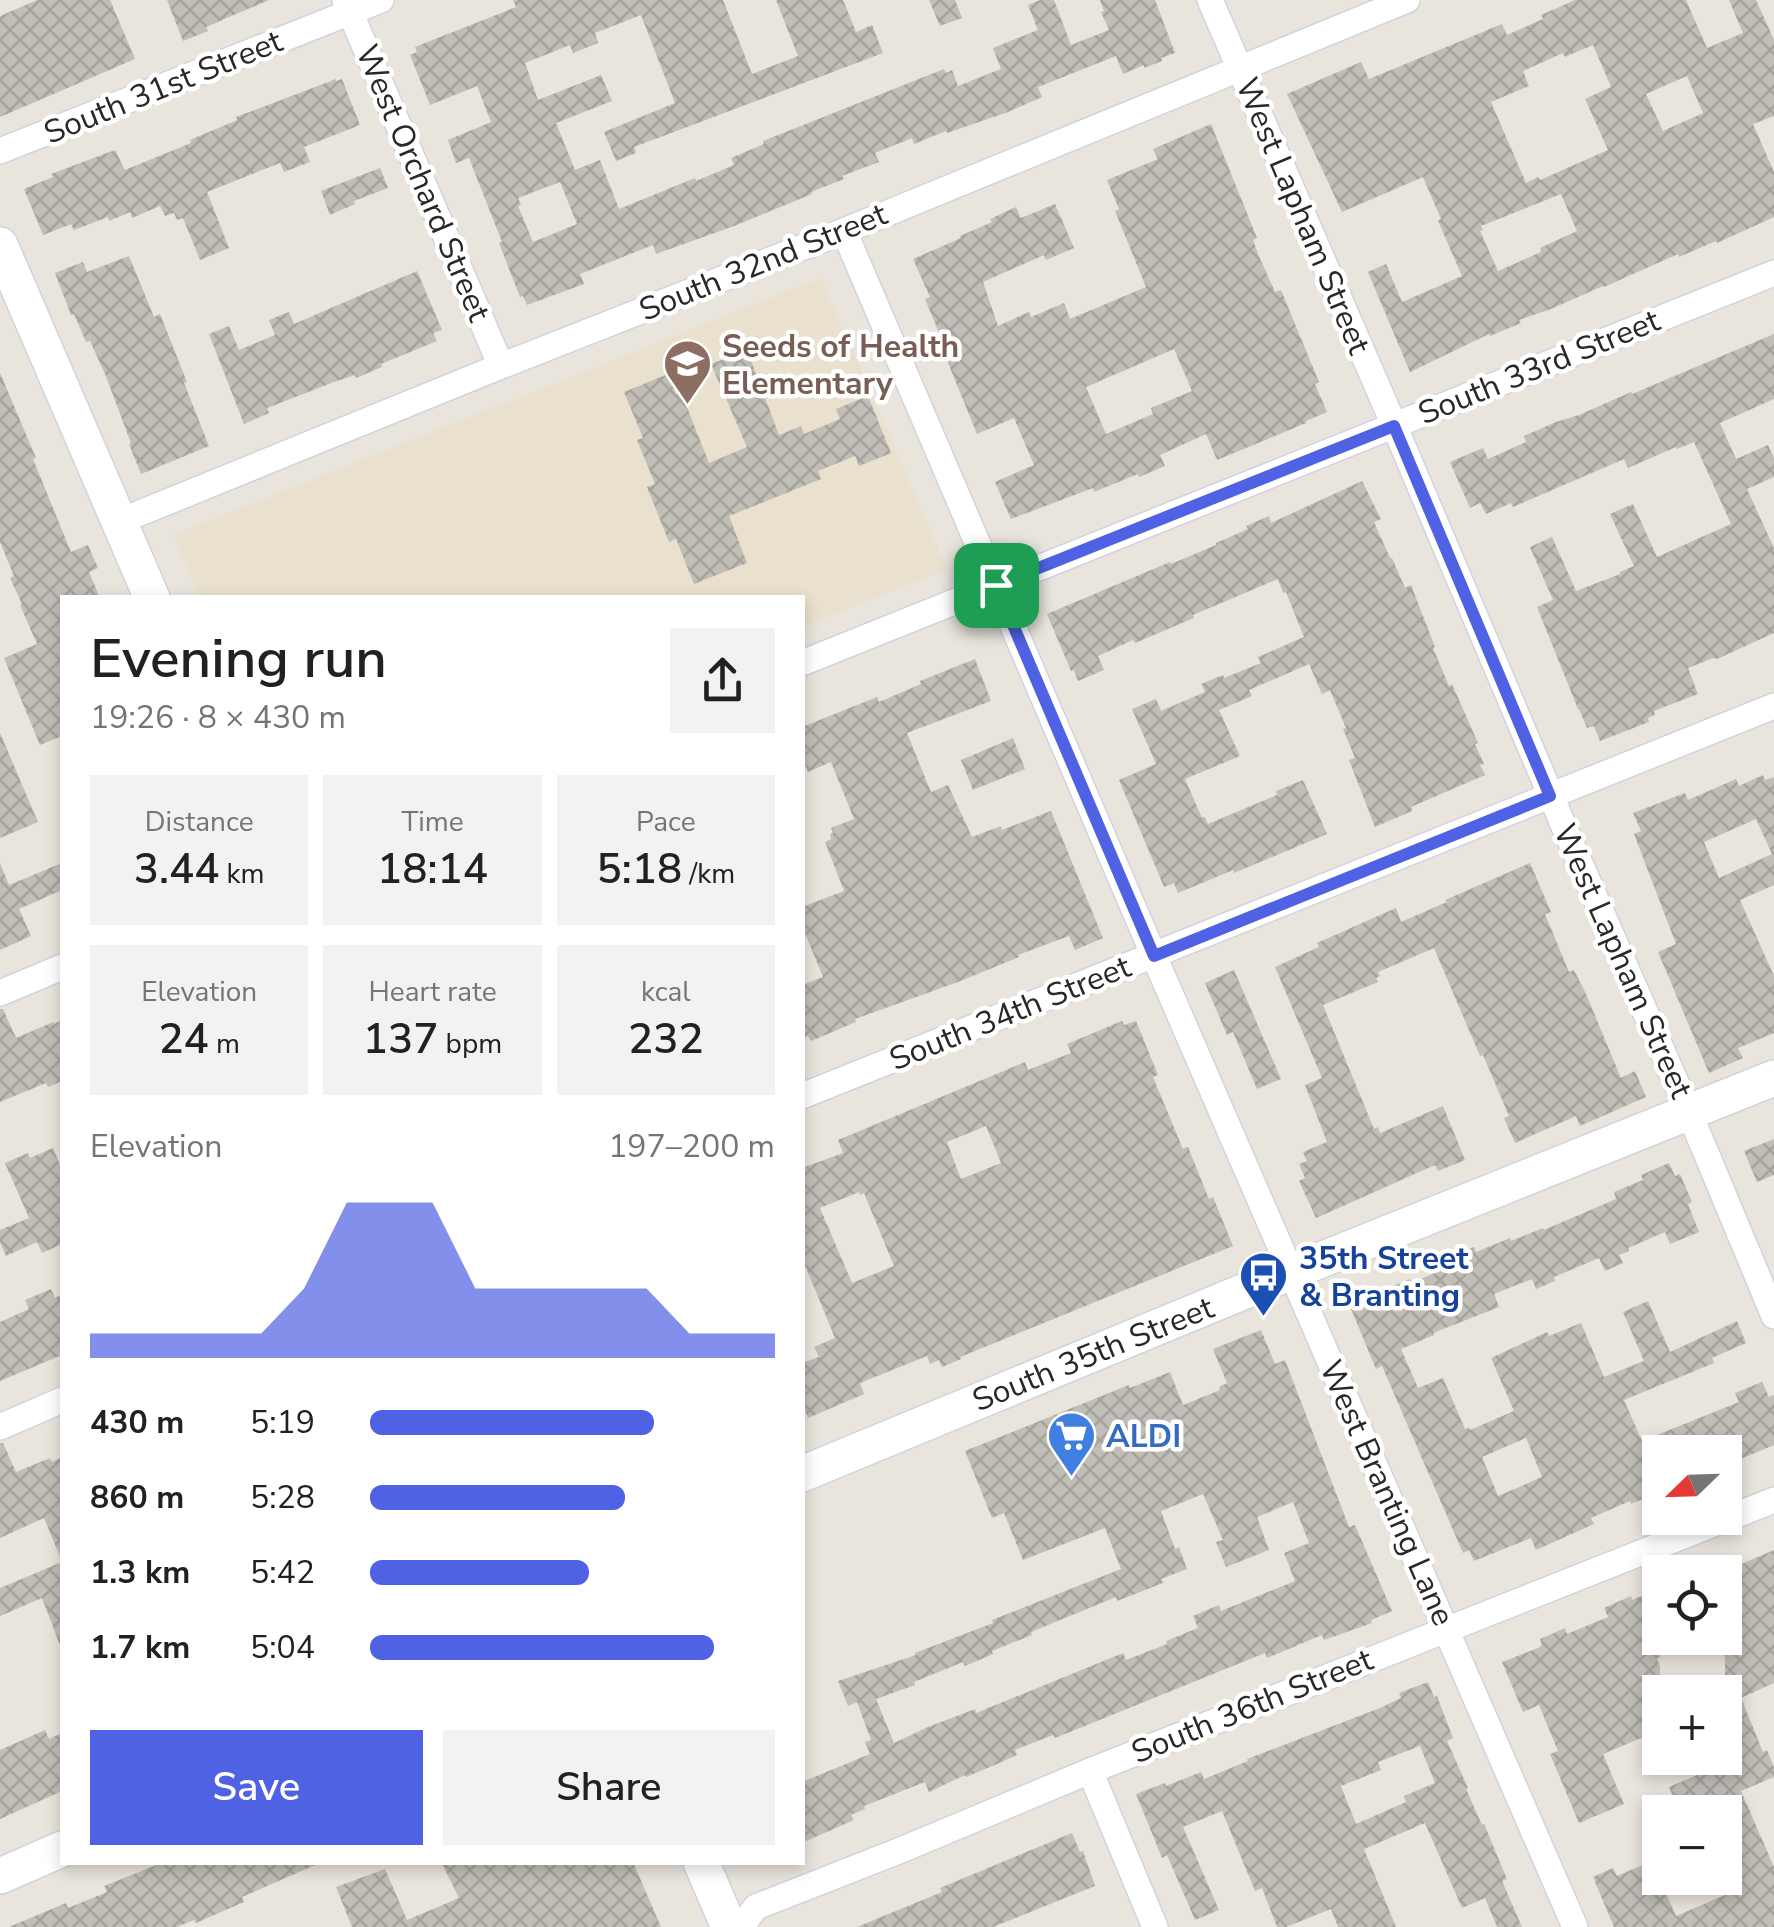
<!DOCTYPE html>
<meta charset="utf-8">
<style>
:root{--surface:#fff;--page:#f2f2f2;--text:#202124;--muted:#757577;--accent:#4f62e3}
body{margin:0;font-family:"Nunito Sans",sans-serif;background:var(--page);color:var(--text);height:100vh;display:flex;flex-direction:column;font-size:38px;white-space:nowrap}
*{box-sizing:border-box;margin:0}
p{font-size:32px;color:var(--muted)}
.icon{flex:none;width:55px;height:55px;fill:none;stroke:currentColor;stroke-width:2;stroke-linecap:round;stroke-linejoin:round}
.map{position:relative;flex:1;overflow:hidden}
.details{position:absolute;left:60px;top:595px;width:745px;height:1270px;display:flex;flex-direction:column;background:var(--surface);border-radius:0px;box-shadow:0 5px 15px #0003}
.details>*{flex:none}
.needle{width:65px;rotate:247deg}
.controls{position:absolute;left:1642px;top:1435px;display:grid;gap:20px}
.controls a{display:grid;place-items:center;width:100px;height:100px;border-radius:0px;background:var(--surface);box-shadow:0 5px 15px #0003;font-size:50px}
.pin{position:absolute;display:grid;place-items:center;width:85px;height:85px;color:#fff;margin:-42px;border-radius:20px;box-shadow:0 5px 15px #0006}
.round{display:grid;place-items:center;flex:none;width:105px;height:105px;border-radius:0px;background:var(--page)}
.overview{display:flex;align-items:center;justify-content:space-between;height:170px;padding:0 30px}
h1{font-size:55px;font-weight:600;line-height:75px}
.stats{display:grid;grid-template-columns:repeat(3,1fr);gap:15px;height:170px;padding:10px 30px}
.stats div{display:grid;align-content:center;border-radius:0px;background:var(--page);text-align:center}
.stats b{font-size:42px;font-weight:600}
.stats small{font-size:28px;font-weight:400}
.stats p{font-size:28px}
.chart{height:280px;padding:20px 30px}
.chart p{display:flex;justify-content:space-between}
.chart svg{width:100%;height:180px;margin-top:10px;fill:var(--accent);opacity:.7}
.primary-button{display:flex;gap:20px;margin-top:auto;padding:20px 30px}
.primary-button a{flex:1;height:115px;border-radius:0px;background:var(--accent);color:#fff;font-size:40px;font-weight:600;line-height:115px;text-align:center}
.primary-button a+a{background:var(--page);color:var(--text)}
ul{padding:0 30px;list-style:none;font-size:32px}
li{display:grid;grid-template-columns:160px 120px 1fr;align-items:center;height:75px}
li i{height:25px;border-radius:12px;background:var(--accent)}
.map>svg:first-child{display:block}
.education{fill:#e9e1cd}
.building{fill:url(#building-cross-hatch);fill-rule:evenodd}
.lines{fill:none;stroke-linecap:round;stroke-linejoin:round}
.minor-casing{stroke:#d1d3df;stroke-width:28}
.secondary-casing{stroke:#d1d3df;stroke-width:38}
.minor{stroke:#fff;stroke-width:25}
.secondary{stroke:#fff;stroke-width:35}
.route-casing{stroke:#fff;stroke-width:20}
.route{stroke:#4f62e3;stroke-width:12}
.labels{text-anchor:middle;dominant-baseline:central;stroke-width:9;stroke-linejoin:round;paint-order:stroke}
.street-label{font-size:32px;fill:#282828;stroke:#fff}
.education-label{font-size:32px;font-weight:bold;fill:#785e54;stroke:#fff;text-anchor:start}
.transit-label{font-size:32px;font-weight:bold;fill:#164399;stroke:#fff;text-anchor:start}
.shop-label{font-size:32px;font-weight:bold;fill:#366cbe;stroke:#fff;text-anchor:start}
</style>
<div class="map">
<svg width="1774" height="1927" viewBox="0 0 1774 1927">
<defs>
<pattern id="building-cross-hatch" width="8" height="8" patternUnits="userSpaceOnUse" patternTransform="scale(2.5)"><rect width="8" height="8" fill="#c1beb8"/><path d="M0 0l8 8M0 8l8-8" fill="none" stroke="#a6a39e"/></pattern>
</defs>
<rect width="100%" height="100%" fill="#e9e4dc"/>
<polygon class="education" points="821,278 947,569 803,627 802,598 200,597 173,535"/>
<g class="building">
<polygon points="37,0 110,0 135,59 0,117 0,16"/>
<polygon points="167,0 269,0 206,27 208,31 183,41"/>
<path d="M513,0H723L752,74L798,56L776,0H843L856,32L872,25L883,53L634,147L636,153L616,161L604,132L675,103L641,15L595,33L598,43L573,53L570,45L525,63L538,100L601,75L612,101L556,123L575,170L600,160L619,209L695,178L696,181L734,165L731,158L764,144L763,141L944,69L946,73L952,70L958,86L1001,69L993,48L1038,30L1028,5L1040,0H1054L1071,45L1109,30L1101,12L1104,11L1100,0H1155L1175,53L1161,58L1162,61L1144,68V65L1123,74L1116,56L1038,87L1042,97L1008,112L947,133L946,131L914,144L912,138L875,153L879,162L842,176L844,179L811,192L812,194L734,226L656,254L653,245L580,274L584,284L527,305L523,296L520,297L499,243L502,242L469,158L456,163L448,140L491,122L477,86L430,105L410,55L417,52L415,47L516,7ZM560,182L577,224L533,242L518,206L521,205L518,198Z"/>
<polygon points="929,0 955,0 962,18 940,26"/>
<path d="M1575,0H1686L1707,48L1743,33L1729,0H1756L1774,40V116L1753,124L1774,172V217L1717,243L1716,241L1679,257L1678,254L1604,287L1603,286L1551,309L1519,320L1521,323L1490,336L1489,334L1410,372L1368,272L1386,264L1402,302L1462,276L1438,221L1441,219L1423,177L1342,212L1287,94L1361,62L1369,79L1502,24L1507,35L1543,19L1541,15ZM1593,45L1611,87L1585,99L1608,150L1540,180L1538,177L1526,183L1491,102L1529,86L1523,71L1563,53L1565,57ZM1687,76L1703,113L1663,131L1646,94ZM1561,194L1577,231L1540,248L1541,252L1498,271L1480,231L1483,230L1481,226Z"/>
<polygon points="336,79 336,81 342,79 360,125 304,147 310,162 284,172 280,163 207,192 229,248 200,260 183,218 177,220 174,213 165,216 160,206 132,218 130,212 109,221 108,217 74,230 71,224 43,235 24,189 53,177 51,174 115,150 125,170 191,143 190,140 237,120 236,117"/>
<path d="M1211,124L1257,238L1253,240L1258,254L1275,292L1281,290L1319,382L1315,384L1327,412L1306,421V423L1217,460L1206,434L1160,455L1165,466L1139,477L1138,474L1094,492L1093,488L1011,519L995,482L1034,465L1014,418L977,434L944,353L947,352L925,299L930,297L913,259L961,238L960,236L992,222L990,219L1016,207L1021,218L1055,204L1074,248L1046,260L1044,255L983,282L998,326L1029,312L1031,317L1064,303L1070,319L1146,287L1115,211L1119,209L1107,180L1158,159L1153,149ZM1174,349L1192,391L1151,408L1153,414L1106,434L1086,387Z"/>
<polygon points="380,168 388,188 354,201 355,204 330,215 321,191"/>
<polygon points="129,256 154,317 160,314 187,382 184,383 209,446 141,474 129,444 131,443 105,374 90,341 86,342 74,314 71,315 55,273 83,262 87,272"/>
<polygon points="417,271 442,330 433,333 437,341 381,364 382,367 356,378 355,375 334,382 267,408 269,413 244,424 209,334 229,326 239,350 275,335 269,320 289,312 294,324"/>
<polygon points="1774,334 1774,399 1720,423 1736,459 1768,445 1774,458 1774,477 1747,489 1774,548 1774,633 1717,659 1713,658 1688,668 1698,694 1654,711 1655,715 1648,718 1649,722 1600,741 1594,726 1587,728 1579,709 1578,709 1537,607 1553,600 1530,547 1552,537 1576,591 1620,574 1620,572 1634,566 1610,514 1633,504 1657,557 1731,524 1694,442 1677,449 1676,447 1628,468 1624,459 1513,507 1511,503 1486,514 1480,503 1470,508 1450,462 1483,448 1488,459 1526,442 1524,436 1556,422 1579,415 1631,392 1632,394"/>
<polygon points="747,350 779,435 801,426 804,434 840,419 836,409 868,396 891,453 859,466 855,456 818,471 821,479 729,516 747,563 694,584 676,539 669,542 647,487 655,484 637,440 643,438 624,392 668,374 676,394 681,392 709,463 747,447 711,364"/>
<polygon points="0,373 36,458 33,459 71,552 88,545 98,568 89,572 100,598 62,598 62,736 40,745 4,658 37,644 20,605 22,604 10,578 14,576 0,542"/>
<polygon points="1362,481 1381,519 1374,522 1390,558 1392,558 1405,588 1411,585 1435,647 1433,648 1449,686 1452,684 1478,743 1475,744 1484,764 1480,765 1485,775 1411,807 1412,811 1375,827 1349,760 1355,758 1343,729 1346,728 1330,690 1322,694 1309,664 1249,690 1252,696 1219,710 1240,756 1185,779 1202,818 1205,817 1208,824 1277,795 1276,791 1303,780 1327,834 1234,873 1233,870 1178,893 1174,883 1164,887 1119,780 1156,764 1132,709 1156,699 1161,711 1205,692 1201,684 1223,675 1224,678 1261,663 1258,657 1304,637 1286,592 1283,593 1278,579 1193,615 1194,618 1168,629 1135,643 1133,640 1098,656 1104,670 1078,681 1074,670 1071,671 1047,614 1170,562 1171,564 1216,545 1216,543 1248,529 1246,526 1269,516 1271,523"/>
<polygon points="975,659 991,701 907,733 931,792 948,785 972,837 1001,826 1002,830 1051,811 1103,938 1075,950 1069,936 1018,955 1019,957 958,982 855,1019 856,1022 811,1041 808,1036 802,1039 802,985 823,977 802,926 802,907 844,891 825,842 831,839 830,834 833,833 831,828 854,819 831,762 808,772 802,758 802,727 877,697 879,702 921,684 920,681"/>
<polygon points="0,733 38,822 0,838"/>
<polygon points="1013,738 1025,769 973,790 961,760"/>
<path d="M1763,775L1765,780L1774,777V885L1740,900L1774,976V1033L1738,1048L1743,1058L1709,1073L1658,952L1676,944L1634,834L1641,831L1633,813L1685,793L1688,800L1736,779L1739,786ZM1756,819L1772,854L1719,878L1704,842Z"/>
<polygon points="0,863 9,885 62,863 62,890 19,909 31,936 0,950"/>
<polygon points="1530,863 1551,912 1545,914 1552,931 1569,972 1574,970 1586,994 1621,1078 1635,1071 1646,1097 1580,1126 1576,1116 1515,1143 1504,1118 1509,1116 1483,1055 1480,1056 1434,948 1378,972 1380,976 1376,978 1378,982 1323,1005 1374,1129 1378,1127 1380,1133 1443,1106 1465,1160 1438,1171 1435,1165 1316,1218 1299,1181 1305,1178 1299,1164 1307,1161 1303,1152 1327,1142 1305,1085 1322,1078 1275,967 1319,947 1317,943 1396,908 1401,922 1447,902 1445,900"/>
<polygon points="1234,970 1281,1079 1257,1089 1233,1032 1227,1035 1205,983"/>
<polygon points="0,1009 3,1009 16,1038 53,1022 54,1024 62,1020 62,1081 48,1087 46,1083 0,1102"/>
<path d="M1122,1021L1124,1025L1136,1021L1158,1075L1153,1077L1183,1149L1188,1147L1209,1199L1213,1197L1233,1246L960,1357L961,1359L942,1367L939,1360L930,1364L927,1356L860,1383L864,1394L808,1418L802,1404V1363L819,1357L814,1347L835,1338L802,1258V1168L843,1153L838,1140L1025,1062L1028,1070L1071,1053L1067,1044ZM986,1126L1001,1163L961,1179L947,1142ZM859,1192L860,1195L864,1193L894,1266L852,1283L820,1208Z"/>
<polygon points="1774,1139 1774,1175 1757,1182 1744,1151"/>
<polygon points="53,1148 62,1170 62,1244 42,1253 37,1242 6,1256 0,1242 0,1230 29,1218 5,1163 28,1153 30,1158"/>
<path d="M1669,1163L1675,1176L1680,1174L1692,1202L1688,1204L1699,1232L1670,1244L1665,1232L1628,1248L1629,1251L1619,1255L1623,1263L1605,1271L1599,1258L1554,1277L1555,1281L1536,1289L1532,1279L1494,1294L1499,1307L1433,1333L1434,1335L1401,1349L1418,1388L1443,1378L1465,1429L1469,1428L1470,1430L1514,1411L1491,1358L1547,1332L1549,1336L1581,1323L1604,1377L1644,1361L1623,1312L1648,1301L1670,1352L1737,1321L1746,1343L1712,1358L1714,1363L1624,1400L1642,1441L1739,1402L1735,1393L1762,1382L1769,1397L1774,1395V1445L1731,1463L1727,1452H1660V1492L1631,1504L1630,1501L1591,1518L1594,1524L1536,1550L1531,1538L1474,1561L1469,1550L1463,1553L1382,1366L1376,1369L1349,1304L1410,1279L1412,1283L1450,1266L1447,1259L1474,1247L1476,1252L1510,1238L1511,1241L1543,1228L1544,1230L1616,1199L1614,1192L1643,1180L1641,1175ZM1526,1438L1542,1477L1498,1496L1482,1457Z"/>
<polygon points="51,1289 55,1298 62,1294 62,1355 0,1381 0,1322 29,1309 25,1300"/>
<path d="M1261,1330L1275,1364L1285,1360L1349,1527L1355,1525L1392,1611L1371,1620L1372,1623L1324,1640L1322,1635L1267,1658L1265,1653L1055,1738L1053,1735L1015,1750L1017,1755L997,1764L966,1777L965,1775L929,1792L925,1782L864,1806L865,1809L851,1815L854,1820L802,1843V1782L870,1754L865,1742L871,1740L857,1702L848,1706L838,1681L916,1655L915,1653L993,1623L992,1620L1121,1569L1105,1528L1023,1560L1004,1513L992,1518L965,1451L1129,1385L1130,1388L1170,1372L1183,1405L1220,1390L1219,1387L1227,1383L1213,1349ZM1203,1494L1223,1540L1216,1542L1226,1567L1269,1550L1257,1517L1293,1502L1309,1543L1284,1553L1295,1581L1221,1611L1219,1605L1193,1616L1198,1628L1166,1641L1167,1644L1126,1660L1123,1653L976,1713L975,1709L928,1727L894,1743L876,1699L915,1685L914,1682L963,1662L965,1666L993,1654L992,1651L1032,1635L1031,1632L1116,1597L1117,1601L1163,1583L1161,1579L1187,1569L1179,1547L1175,1549L1161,1511Z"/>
<polygon points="0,1443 3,1443 16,1472 50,1458 52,1462 62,1457 62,1561 44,1518 0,1538"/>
<polygon points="1774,1550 1774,1683 1741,1698 1763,1752 1767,1750 1774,1767 1774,1777 1741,1791 1774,1867 1774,1927 1614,1927 1593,1877 1613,1868 1617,1876 1652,1861 1676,1916 1725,1895 1725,1797 1698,1808 1696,1804 1679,1811 1669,1787 1711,1769 1706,1758 1725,1758 1725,1692 1684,1692 1725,1675 1725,1571"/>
<polygon points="62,1562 62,1648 61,1648 42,1598 0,1616 0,1588"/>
<polygon points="1660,1588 1660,1657 1657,1658 1660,1667 1660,1730 1603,1754 1624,1804 1579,1823 1550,1754 1558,1751 1539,1705 1523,1712 1502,1662 1538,1648 1542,1645 1540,1639 1565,1628 1567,1634 1608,1617 1604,1608 1631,1596 1632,1600"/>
<path d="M1428,1682L1434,1697L1437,1696L1453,1738L1447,1741L1468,1788L1466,1789L1482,1825L1484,1824L1507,1879L1502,1881L1522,1927H1497L1485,1898L1462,1908L1425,1823L1364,1849L1396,1927H1338L1331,1909L1286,1927H1277L1262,1888L1255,1891L1222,1811L1183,1827L1219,1910L1195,1920L1167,1855L1162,1858L1136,1794L1165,1783L1166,1786L1201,1772L1204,1779L1248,1761L1247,1759L1380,1708L1401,1698L1399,1693ZM1420,1746L1435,1783L1404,1796L1406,1802L1356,1824L1341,1786L1381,1770L1378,1762Z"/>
<polygon points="45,1730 49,1739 62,1733 62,1791 0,1819 0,1750"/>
<polygon points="1072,1833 1080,1852 1083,1851 1095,1886 993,1927 857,1927 942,1892 940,1888"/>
<polygon points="164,1862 322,1862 242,1897 244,1902 196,1923 194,1920 177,1927 9,1927 66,1903 68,1908 107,1892 104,1886"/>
<polygon points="441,1862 633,1862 661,1927 352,1927 336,1887 385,1869 407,1920 459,1898"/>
</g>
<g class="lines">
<defs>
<g id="minor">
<polyline points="345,0 501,366"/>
<polyline points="1210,0 1394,425 1562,822 1689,1112 1774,1316"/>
<polyline points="0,151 381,0"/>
<polyline points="844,231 1154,956 1575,1927"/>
<polyline points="118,522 501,366 844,231 1407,0"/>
<polyline points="802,663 1774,273"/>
<polyline points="0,993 62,967"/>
<polyline points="802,1096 1774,706"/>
<polyline points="0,1427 62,1400"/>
<polyline points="1090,1771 1155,1927"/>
<polyline points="741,1927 756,1907 901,1850 1090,1771 1774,1500"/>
</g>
<g id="secondary">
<polyline points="0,245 152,598"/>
<polyline points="802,1474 1291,1272 1774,1078"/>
<polyline points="701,1862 729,1927"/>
<polyline points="0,1876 62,1849"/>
</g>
</defs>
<use href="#minor" class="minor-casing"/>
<use href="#secondary" class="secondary-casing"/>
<use href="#minor" class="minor"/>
<use href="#secondary" class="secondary"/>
</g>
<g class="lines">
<defs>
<polygon id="route" points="1394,426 1550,796 1154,956 996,585"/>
</defs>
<use href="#route" class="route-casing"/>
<use href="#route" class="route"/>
</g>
<defs>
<symbol id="school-pin" viewBox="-11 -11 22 30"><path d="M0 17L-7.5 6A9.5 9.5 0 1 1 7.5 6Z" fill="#8d6e63" stroke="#fff"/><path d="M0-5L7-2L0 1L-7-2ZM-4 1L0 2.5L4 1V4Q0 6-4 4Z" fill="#fff"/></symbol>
<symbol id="bus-pin" viewBox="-11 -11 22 30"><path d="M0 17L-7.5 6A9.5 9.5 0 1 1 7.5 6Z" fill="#1a4fb4" stroke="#fff"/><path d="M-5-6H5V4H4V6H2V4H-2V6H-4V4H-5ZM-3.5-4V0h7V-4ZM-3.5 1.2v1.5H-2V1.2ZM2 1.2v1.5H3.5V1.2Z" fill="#fff"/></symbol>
<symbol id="supermarket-pin" viewBox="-11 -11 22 30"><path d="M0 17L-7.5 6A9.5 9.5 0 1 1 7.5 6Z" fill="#3f7fe0" stroke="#fff"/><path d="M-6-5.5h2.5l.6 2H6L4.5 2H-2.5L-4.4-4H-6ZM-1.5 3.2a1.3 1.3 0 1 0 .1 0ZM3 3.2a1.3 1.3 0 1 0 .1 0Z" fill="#fff"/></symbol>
</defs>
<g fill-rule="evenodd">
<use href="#school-pin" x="660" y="336" width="55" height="75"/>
<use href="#bus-pin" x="1236" y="1248" width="55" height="75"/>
<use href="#supermarket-pin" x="1044" y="1408" width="55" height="75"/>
</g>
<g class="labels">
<g class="street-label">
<text transform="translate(163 87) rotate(-22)">South 31st Street</text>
<text transform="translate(423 183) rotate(67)">West Orchard Street</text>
<text transform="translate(1303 216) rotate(67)">West Lapham Street</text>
<text transform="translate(763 262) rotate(-22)">South 32nd Street</text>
<text transform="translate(1539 367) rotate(-22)">South 33rd Street</text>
<text transform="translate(1623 961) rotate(66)">West Lapham Street</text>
<text transform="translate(1010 1013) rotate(-22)">South 34th Street</text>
<text transform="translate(1093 1354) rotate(-22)">South 35th Street</text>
<text transform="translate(1387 1493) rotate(66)">West Branting Lane</text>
<text transform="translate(1252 1706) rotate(-22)">South 36th Street</text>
</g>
<g class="education-label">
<text x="722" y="346">Seeds of Health<tspan x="722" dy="37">Elementary</tspan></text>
</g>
<g class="transit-label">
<text x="1299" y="1258">35th Street<tspan x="1299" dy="37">&amp; Branting</tspan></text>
</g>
<g class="shop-label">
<text x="1106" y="1436">ALDI</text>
</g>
</g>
</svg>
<div class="controls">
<a><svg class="needle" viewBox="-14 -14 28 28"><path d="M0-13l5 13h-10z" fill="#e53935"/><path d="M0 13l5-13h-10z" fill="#757577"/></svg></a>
<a><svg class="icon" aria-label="locate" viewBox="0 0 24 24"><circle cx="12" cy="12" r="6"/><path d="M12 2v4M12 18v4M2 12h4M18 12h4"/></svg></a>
<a>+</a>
<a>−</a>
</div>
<div class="pin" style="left:996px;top:585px;background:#1e9e55"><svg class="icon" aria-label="arrive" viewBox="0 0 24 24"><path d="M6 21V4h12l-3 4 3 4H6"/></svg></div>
<section class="details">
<div class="overview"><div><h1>Evening run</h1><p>19:26 · 8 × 430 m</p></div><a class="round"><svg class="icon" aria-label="share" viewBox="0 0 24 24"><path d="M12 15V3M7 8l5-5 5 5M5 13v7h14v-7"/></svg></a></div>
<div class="stats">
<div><p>Distance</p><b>3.44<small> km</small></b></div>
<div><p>Time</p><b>18:14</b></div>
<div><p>Pace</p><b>5:18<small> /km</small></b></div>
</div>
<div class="stats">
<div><p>Elevation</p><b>24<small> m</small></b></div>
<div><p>Heart rate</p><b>137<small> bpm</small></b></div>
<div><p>kcal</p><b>232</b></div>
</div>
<div class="chart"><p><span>Elevation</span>197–200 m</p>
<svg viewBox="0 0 160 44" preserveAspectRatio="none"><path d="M0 44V38L10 38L20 38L30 38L40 38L50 27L60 6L70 6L80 6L90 27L100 27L110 27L120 27L130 27L140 38L150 38L160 38V44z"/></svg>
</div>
<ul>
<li><b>430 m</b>5:19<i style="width:70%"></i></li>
<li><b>860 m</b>5:28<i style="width:63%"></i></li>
<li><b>1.3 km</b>5:42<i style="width:54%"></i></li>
<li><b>1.7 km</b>5:04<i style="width:85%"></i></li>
</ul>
<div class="primary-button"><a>Save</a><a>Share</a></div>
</section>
</div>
